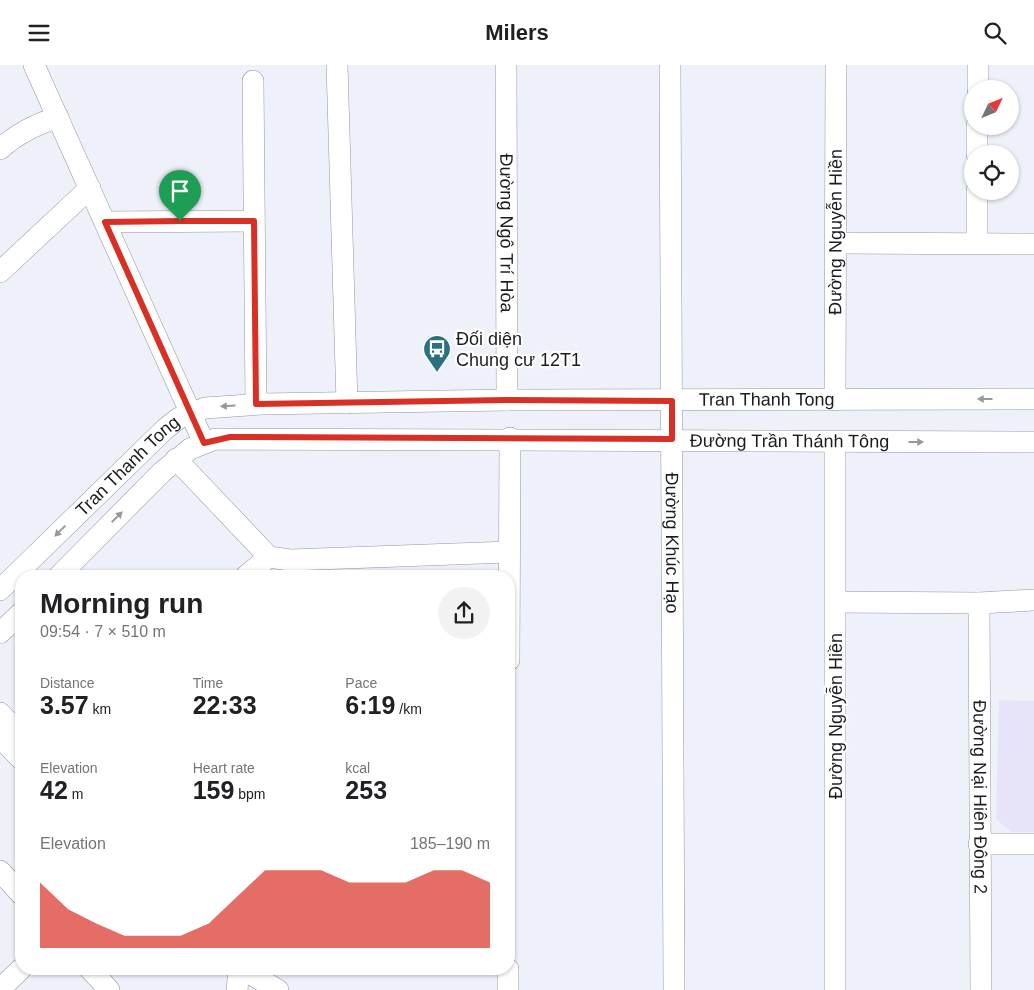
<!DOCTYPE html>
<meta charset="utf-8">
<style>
:root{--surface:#fff;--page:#f2f2f2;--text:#202124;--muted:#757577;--accent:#d93025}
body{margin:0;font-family:Arial,sans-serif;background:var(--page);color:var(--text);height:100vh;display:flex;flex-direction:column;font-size:19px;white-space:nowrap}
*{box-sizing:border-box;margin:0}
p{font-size:16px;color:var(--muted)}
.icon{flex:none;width:28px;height:28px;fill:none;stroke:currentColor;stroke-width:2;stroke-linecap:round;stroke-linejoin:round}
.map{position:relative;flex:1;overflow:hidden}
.sheet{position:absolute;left:15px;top:505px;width:500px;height:405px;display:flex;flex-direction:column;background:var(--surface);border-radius:20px;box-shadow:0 1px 4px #0004}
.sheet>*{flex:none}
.needle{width:32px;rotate:47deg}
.tools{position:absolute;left:964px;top:15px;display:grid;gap:10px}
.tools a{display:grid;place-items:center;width:55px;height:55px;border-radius:50%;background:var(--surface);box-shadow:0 1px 4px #0004;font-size:25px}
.pin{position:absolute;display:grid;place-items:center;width:42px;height:42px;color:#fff;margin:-51px -21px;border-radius:50% 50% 50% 0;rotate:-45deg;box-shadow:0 0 5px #0007}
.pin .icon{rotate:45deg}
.round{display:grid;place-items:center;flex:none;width:52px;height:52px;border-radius:26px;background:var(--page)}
.head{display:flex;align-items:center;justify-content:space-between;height:85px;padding:0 25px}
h1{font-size:28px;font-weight:800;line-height:38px}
.figures{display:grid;grid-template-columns:repeat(3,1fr);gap:8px;height:85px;padding:5px 25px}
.figures div{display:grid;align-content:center}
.figures b{font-size:25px;font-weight:800}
.figures small{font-size:14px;font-weight:400}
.figures p{font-size:14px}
.chart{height:140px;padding:10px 25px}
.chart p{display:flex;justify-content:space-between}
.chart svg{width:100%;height:90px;margin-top:5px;fill:var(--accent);opacity:.7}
header{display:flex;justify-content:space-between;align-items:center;height:65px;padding:0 25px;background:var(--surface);font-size:22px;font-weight:800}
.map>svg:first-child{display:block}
.education{fill:#e7e4fa}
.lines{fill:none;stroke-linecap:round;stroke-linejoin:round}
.minor-casing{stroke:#94969e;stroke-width:22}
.minor{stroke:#fff;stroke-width:21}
.oneway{fill:#98999a}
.route-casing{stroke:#fff;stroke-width:10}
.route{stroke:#d93025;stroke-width:6}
.labels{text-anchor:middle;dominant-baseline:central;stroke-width:4.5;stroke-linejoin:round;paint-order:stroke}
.street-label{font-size:18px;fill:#1b1c1f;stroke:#fefefe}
.poi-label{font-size:18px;fill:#1b1c1f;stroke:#fefefe;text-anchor:start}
</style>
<header><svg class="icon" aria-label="menu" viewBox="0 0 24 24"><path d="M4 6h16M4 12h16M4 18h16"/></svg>Milers<svg class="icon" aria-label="search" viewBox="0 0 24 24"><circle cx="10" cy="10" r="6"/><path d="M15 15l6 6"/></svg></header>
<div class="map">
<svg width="1034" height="925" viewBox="0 0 1034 925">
<rect width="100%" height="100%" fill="#eff1fa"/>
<polygon class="education" points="999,635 1034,636 1034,767 1011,767 996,754"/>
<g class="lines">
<defs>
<g id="minor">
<polyline points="34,0 204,378"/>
<polyline points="337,0 347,338"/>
<path id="s1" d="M506,0L507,335"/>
<path id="s2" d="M670,0L674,925"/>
<polyline points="253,16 256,339"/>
<polyline points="978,24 978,0"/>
<path d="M0,84C18,68 35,60 58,52"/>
<polyline points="977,89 977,61"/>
<polyline points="105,157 254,156"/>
<polyline points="837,178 1034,179"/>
<polyline points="977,178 977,126"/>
<polyline points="0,207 90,123"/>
<path id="s3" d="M835,335L836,0"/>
<polyline points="835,377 835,925"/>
<polyline points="176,394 269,492 290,495 509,487"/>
<path id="s4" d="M59,511L162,407L190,384L215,374L1034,377"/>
<polyline points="246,511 269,492"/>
<path id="s5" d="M0,525L165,364L179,353L205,343L262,339L507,335L1034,334"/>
<polyline points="836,537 979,538 1034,535"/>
<path id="s6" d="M979,538L981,925"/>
<polyline points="0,568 21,548"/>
<polyline points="509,595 510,373"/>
<polyline points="0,648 21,670"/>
<polyline points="0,672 21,694"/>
<polyline points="979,779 1034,779"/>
<polyline points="0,806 21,829"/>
<polyline points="90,904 109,925"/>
<polyline points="246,904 254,911 278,925"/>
<polyline points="0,924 21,904"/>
<polyline points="237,925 239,904"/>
<polyline points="508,925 508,904"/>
</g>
</defs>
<use href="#minor" class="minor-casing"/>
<use href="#minor" class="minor"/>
</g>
<defs><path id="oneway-solid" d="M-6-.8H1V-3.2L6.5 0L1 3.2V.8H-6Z" transform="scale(1.25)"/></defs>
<g class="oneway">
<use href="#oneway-solid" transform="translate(985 334) rotate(180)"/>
<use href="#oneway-solid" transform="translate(228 341) rotate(177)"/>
<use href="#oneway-solid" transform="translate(916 377)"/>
<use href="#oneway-solid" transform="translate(117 452) rotate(-45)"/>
<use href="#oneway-solid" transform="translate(60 466) rotate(135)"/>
</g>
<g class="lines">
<defs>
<polygon id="route" points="180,156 254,156 256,339 507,335 672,336 672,374 230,372 204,378 105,157"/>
</defs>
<use href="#route" class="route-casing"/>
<use href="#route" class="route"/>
</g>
<defs>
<symbol id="bus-pin" viewBox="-11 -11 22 30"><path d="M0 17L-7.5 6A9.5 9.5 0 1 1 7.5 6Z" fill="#2a707f" stroke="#fefefe"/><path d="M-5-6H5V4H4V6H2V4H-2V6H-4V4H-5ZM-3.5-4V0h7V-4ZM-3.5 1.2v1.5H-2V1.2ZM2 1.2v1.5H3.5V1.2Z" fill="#fff"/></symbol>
</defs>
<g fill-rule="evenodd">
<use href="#bus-pin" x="421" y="268" width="32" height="43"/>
</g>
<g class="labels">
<g class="street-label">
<text stroke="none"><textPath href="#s1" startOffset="168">Đường Ngô Trí Hòa</textPath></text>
<text stroke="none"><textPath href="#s3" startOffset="168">Đường Nguyễn Hiền</textPath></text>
<text stroke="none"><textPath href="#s5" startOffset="838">Tran Thanh Tong</textPath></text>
<text stroke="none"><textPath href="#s4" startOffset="784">Đường Trần Thánh Tông</textPath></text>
<text stroke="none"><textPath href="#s5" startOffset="178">Tran Thanh Tong</textPath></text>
<text stroke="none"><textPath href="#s2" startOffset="478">Đường Khúc Hạo</textPath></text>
<text transform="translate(836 651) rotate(-90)">Đường Nguyễn Hiền</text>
<text stroke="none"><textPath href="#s6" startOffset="194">Đường Nại Hiên Đông 2</textPath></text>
</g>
<g class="poi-label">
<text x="456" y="274">Đối diện<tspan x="456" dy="21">Chung cư 12T1</tspan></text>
</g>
</g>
</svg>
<div class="tools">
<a><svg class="needle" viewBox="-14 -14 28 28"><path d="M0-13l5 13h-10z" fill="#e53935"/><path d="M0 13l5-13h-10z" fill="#757577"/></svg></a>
<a><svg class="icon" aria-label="locate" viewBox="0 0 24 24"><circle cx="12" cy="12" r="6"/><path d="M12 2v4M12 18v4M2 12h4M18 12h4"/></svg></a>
</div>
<div class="pin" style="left:180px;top:156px;background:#1e9e55"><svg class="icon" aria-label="arrive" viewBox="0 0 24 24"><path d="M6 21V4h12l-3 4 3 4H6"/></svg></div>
<section class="sheet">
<div class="head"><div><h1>Morning run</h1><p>09:54 · 7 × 510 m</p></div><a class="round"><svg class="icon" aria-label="share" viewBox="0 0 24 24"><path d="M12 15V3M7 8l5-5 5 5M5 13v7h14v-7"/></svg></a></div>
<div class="figures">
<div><p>Distance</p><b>3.57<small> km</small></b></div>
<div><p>Time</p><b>22:33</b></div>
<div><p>Pace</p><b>6:19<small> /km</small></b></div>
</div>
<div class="figures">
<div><p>Elevation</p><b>42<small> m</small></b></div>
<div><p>Heart rate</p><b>159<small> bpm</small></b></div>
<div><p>kcal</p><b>253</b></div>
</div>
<div class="chart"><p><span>Elevation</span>185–190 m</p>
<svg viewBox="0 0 160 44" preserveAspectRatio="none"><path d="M0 44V12L10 25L20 32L30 38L40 38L50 38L60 32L70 19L80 6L90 6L100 6L110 12L120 12L130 12L140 6L150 6L160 12V44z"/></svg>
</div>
</section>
</div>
